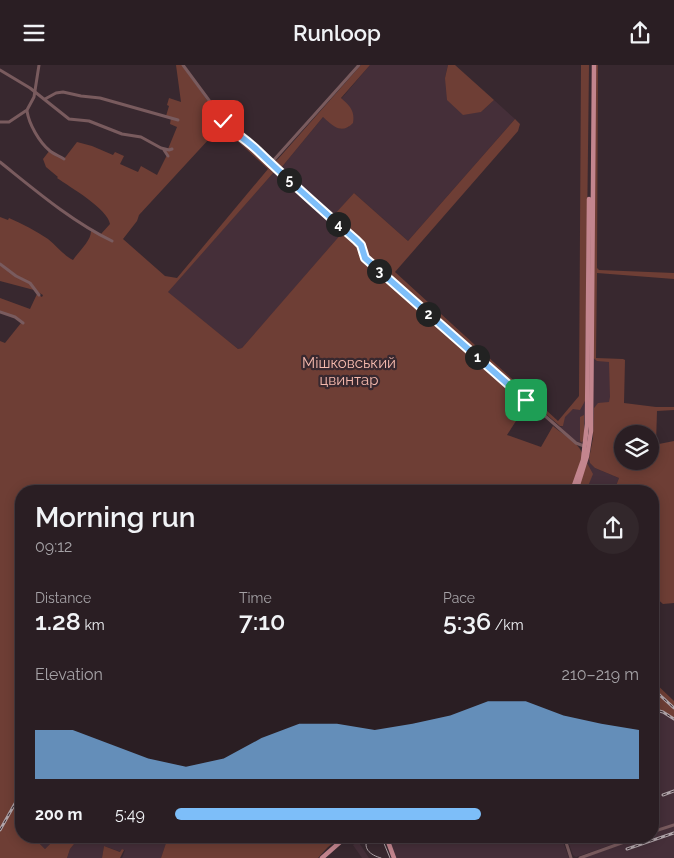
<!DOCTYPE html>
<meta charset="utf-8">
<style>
:root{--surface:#2a1e23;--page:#32272b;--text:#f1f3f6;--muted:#a5a2a6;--line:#463c41;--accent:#7dbef9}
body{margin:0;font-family:Raleway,sans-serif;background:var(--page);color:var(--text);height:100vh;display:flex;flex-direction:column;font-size:19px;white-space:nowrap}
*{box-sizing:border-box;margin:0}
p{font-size:16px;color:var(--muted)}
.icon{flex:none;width:28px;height:28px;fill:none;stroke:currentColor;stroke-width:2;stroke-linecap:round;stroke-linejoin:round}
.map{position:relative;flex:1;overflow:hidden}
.drawer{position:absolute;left:15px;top:420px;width:644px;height:358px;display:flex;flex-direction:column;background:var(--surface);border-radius:20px;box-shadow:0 2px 12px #0003,0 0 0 1px var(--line)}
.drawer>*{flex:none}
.tools{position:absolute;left:614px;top:360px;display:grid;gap:10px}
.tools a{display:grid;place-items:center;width:45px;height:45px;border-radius:50%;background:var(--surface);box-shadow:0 2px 12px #0003,0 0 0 1px var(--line);font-size:25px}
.pin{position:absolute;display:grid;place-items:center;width:42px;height:42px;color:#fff;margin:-21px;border-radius:10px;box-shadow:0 2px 8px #0006}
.km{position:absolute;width:25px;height:25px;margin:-12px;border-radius:50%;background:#222;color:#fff;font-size:14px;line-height:25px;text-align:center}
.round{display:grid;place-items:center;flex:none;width:52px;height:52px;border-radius:26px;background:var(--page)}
.head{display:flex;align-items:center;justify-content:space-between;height:85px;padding:0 20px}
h1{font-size:28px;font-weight:600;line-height:38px}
.stats{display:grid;grid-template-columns:repeat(3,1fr);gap:8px;height:85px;padding:5px 20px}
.stats div{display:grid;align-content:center}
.stats b{font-size:25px;font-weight:600}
.stats small{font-size:14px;font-weight:400}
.stats p{font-size:14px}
.chart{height:140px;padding:10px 20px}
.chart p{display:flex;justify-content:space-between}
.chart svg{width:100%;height:90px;margin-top:5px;fill:var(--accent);opacity:.7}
ul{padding:0 20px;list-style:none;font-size:16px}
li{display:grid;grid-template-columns:80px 60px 1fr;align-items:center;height:38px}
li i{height:12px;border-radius:6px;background:var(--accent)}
header{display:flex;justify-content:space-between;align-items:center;height:65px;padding:0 20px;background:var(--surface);font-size:22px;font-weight:600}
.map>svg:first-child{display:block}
.built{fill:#452f39}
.green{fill:#6e3e35;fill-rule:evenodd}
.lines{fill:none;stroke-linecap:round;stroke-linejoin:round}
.minor{stroke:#795b5e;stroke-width:3}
.major{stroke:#c3858e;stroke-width:4.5}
.tram{stroke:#b1a5aa;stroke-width:1}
.rail-casing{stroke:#b1a5aa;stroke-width:3}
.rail{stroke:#38282f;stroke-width:1;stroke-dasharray:4;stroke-linecap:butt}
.route-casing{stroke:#fff;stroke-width:10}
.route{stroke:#7dbef9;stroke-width:6}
.labels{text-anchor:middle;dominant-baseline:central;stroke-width:4.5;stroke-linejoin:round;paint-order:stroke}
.park-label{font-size:15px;fill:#f5b9ad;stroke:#38282f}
</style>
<header><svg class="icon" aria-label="menu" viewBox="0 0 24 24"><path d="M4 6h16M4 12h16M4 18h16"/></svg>Runloop<svg class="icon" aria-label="share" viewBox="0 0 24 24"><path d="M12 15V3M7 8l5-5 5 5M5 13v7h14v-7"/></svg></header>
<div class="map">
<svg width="674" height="793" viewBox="0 0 674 793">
<rect width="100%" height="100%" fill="#38282f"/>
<g class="built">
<polygon points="370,0 448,0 445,13 481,47 494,35 515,54 408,176 354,128 335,150 281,103 323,52 340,64 349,62 341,34"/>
<polygon points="274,107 343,167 274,247 242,283 238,284 167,227"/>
<polygon points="592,292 597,295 610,296 611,338 598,339 594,343"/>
<polygon points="585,336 585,352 581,378 574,375 559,362 563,361 564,352 569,347"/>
<polygon points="590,387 589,394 591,399 595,403 619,413 614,426 577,426"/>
<polygon points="652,640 674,654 674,759 652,766"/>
<polygon points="674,761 674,793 583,793 644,771 652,771 653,768"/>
<polygon points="32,771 58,771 45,784"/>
<polygon points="80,771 155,771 167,775 161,793 122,793 125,785 121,787 104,781 102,793 67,793 70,784 76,776 79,776"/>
<polygon points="388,771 561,771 569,793 396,793"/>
<polygon points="566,771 638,771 576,792 573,790"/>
<polygon points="358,776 369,793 362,793 353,780"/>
</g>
<g class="green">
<path d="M176,0H182L217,49L355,175L360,181L362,186L359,189L524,335L517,346L521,348L507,370L541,382L553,361C563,370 579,377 583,390L572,426H21V726L0,763V276L5,278L21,258V256L0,246V233L30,244L37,229L42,232L43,230L34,225L0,216V152L8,155L9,153C23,159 36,166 48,174C57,181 63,190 73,195C79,186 91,176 91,166L101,169L110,159C108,144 70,122 57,113L58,112L46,102L43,94L50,85L64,94L77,77L92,81L113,90L115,87L124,91L120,99L138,107L141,101L157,110L167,90L161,83L168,84L177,62L170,59L171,53L166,51L169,41L167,40L169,33L181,37ZM221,61L268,104L177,213L165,211L123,174L137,156L139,150ZM274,107L342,168L242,283L238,284L168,227Z"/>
<path d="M361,0H370L341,33C350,41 355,46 353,58C341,70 333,61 323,52L281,103L334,150L354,128L408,176L515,54L520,59L518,66L395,207L558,356L579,331L581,0H589L585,336L580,345L573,344L565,352L563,361H560L526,332L524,333L366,193L362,180L272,99L278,94Z"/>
<polygon points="448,0 455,0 494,35 481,47 463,50 447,35 445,13"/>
<path d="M595,0H598L597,203L599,205L674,208V214L597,208L596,293L623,294L625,295L624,338L656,342H674V345L657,346L656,379L654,380L674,376V538L663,539L653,530L652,426H614L619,413L595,403L590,398L589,394L593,373L594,343L598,338L609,337L610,332L609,297L597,296L592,292ZM622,369H650V380L653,381L650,382V396H647L646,399V396H622Z"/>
<polygon points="584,350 584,375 581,378 580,375 580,352"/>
<polygon points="587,398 593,409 586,426 577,426"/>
<polygon points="652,615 674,636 674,643 653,622"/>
<polygon points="653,624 674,644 674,654 653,640"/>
<polygon points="21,729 21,757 20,759 21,771 32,771 45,784 58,771 80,771 79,776 76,776 76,779 74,779 70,784 67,793 0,793 0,766"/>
<polygon points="155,771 343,771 328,782 318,793 161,793 167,775"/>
<polygon points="104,781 120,787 122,784 124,785 120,793 102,793"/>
</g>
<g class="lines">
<g class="minor">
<polyline points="183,0 228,61 257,85 273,102 356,175 361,181 365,193"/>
<polyline points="0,5 30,23 69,54 89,56 122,69 141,72 161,83 169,85 172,84"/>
<polyline points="45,34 56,28 63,27 81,31 100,33 178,55"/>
<path d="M27,46C29,59 39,77 50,86C54,89 59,91 64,94"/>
<polyline points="0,57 9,57 27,45 34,32 39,0"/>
<polyline points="164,85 168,91"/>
<path d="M0,97C35,125 71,156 112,176"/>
<polyline points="268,97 272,97 359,0"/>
<polyline points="360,189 576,378 584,381"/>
<polyline points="0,199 16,211 30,218 39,230"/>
<polyline points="0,247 15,252 23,258"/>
<polyline points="652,767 674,760"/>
<polyline points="564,771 571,793"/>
<polyline points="580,793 641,771"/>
</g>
<g class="major">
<polyline points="572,426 583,395 587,359 589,134"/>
<polyline points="576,426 587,391 591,366 594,0"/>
<polyline points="386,771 394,793"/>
<polyline points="322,793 347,771"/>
</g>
<g class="tram">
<path d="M369,771C361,783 370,790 381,793"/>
<polyline points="379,771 383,776 390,793"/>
</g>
<defs>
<g id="rail">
<polyline points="652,623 674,643"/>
<polyline points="652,644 663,647 674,654"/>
<polyline points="663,730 674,726"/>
<polyline points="0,765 21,728"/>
<polyline points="627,784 674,768"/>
</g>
</defs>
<use href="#rail" class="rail-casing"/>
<use href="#rail" class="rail"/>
</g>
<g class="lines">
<defs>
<path id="route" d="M223,56C234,68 247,75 258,86C290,117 323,146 356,175L361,180L365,193L526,335"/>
</defs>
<use href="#route" class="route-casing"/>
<use href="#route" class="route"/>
</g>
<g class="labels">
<g class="park-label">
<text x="349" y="298">Мішковський<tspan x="349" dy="17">цвинтар</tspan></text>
</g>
</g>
</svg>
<div class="tools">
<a><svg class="icon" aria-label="layers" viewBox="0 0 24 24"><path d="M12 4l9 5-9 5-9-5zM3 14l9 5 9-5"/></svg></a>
</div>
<div class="pin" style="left:526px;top:335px;background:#1e9e55"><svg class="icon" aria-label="arrive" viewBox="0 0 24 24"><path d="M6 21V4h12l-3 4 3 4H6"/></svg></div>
<div class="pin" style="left:223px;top:56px;background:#d93025"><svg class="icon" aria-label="check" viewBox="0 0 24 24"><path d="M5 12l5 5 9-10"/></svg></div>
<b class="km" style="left:477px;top:292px">1</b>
<b class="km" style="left:428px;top:249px">2</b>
<b class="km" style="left:379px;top:206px">3</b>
<b class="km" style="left:338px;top:159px">4</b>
<b class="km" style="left:289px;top:115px">5</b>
<section class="drawer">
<div class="head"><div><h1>Morning run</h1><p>09:12</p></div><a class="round"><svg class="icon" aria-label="share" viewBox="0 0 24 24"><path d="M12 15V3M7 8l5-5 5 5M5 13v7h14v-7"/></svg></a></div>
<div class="stats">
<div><p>Distance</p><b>1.28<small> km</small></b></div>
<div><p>Time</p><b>7:10</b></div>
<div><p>Pace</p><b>5:36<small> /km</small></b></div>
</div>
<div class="chart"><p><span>Elevation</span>210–219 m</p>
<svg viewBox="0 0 160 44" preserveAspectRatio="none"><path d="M0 44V20L10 20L20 27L30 34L40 38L50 34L60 24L70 17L80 17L90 20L100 17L110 13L120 6L130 6L140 13L150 17L160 20V44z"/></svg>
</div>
<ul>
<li><b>200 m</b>5:49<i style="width:66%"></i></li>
</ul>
</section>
</div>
